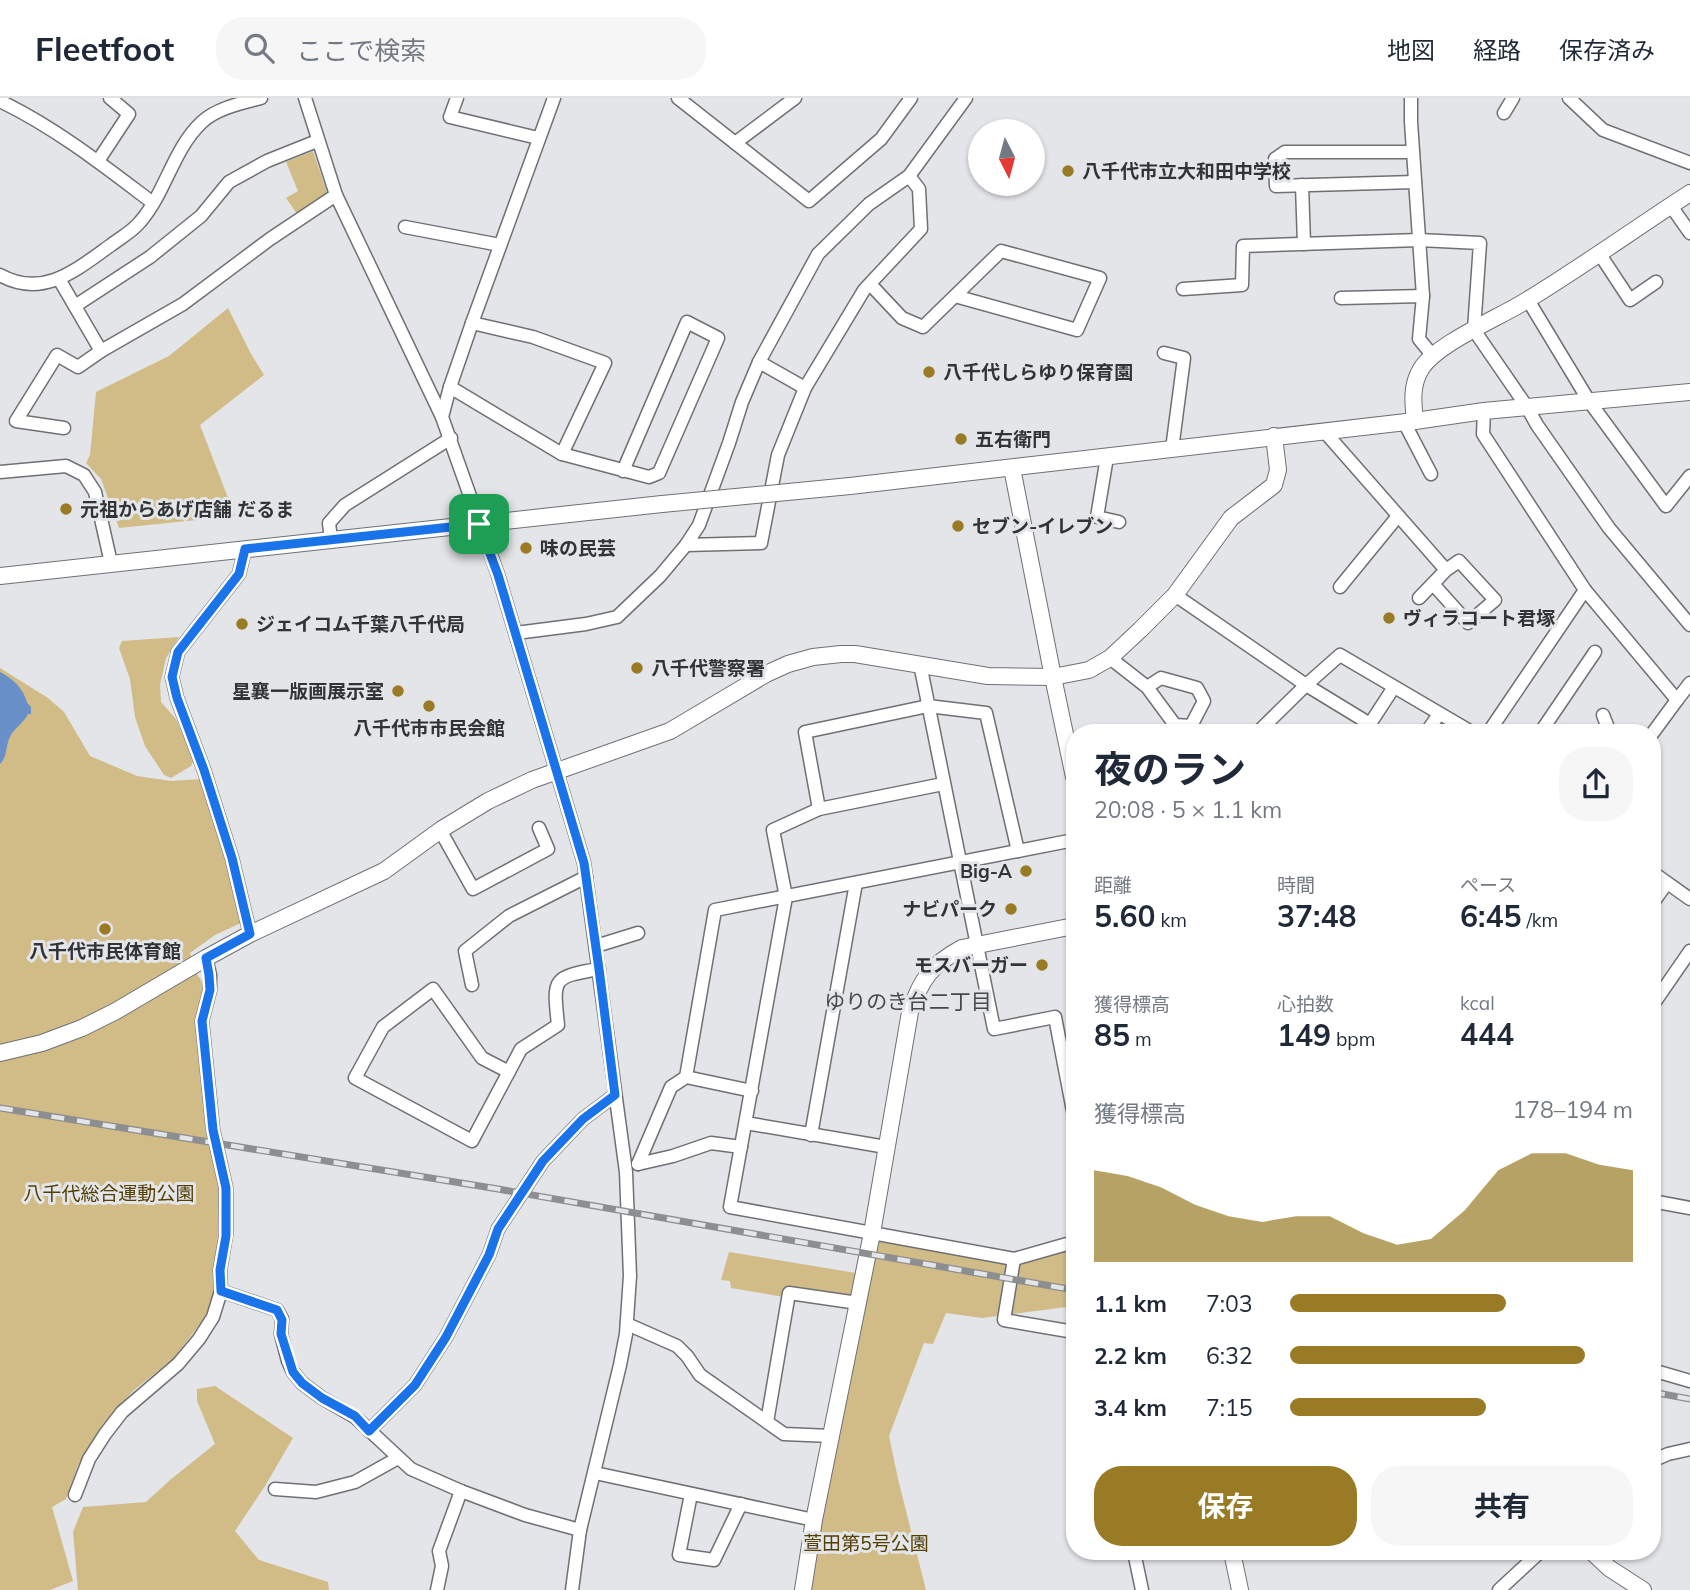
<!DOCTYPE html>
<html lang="ja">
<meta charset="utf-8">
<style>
:root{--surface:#fff;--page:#f6f6f7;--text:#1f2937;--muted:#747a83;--line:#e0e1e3;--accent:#9a7b25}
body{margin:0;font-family:Mulish,"Noto Sans JP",sans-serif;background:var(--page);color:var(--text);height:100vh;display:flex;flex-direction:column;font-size:26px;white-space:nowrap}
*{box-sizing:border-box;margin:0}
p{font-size:23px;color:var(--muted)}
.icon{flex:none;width:38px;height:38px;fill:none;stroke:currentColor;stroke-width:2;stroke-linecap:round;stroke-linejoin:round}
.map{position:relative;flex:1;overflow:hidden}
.panel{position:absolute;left:1066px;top:626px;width:595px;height:836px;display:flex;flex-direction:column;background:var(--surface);border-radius:28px;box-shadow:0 2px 5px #0004}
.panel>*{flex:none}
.needle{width:46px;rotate:174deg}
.tools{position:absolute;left:968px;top:21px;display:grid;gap:14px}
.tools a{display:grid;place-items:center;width:77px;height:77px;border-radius:50%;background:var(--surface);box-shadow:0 2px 5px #0004;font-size:35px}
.pin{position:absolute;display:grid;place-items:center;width:60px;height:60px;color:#fff;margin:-30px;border-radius:14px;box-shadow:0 4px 10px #0006}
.round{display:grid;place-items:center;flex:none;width:74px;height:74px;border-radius:28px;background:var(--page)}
.headline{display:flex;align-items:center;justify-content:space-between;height:119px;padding:0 28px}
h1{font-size:38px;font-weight:700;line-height:52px}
.metrics{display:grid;grid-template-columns:repeat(3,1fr);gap:10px;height:119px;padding:7px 28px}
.metrics div{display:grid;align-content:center}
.metrics b{font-size:30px;font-weight:700}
.metrics small{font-size:19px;font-weight:400}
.metrics p{font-size:19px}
.chart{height:196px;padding:14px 28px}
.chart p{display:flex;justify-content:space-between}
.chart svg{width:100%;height:126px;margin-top:7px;fill:var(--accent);opacity:.7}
.action{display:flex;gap:14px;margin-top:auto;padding:14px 28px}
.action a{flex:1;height:80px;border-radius:28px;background:var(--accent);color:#fff;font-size:28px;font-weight:700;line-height:80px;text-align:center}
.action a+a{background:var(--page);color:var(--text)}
ul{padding:0 28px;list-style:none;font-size:23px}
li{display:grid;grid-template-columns:112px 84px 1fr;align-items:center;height:52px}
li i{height:18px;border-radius:9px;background:var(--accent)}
header{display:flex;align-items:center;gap:42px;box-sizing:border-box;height:98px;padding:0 35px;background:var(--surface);border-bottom:2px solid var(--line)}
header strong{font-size:33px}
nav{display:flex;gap:38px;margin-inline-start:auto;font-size:24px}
.search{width:490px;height:63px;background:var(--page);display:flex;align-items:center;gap:18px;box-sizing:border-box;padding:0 24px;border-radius:28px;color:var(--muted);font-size:26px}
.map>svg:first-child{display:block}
.green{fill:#d1bc87}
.water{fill:#698fc8}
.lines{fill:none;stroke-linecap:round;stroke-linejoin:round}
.minor-casing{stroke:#6e7073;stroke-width:15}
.tertiary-casing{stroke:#6e7073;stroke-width:18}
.minor{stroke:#fff;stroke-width:12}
.tertiary{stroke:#fff;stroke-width:16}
.rail-casing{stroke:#8c8e90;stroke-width:7}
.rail{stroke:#e3e5e8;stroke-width:4.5;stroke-dasharray:13;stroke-linecap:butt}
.tertiary-bridge-casing{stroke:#6e7073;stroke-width:18;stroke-linecap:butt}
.tertiary-bridge{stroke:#fff;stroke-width:16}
.route-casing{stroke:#fff;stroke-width:14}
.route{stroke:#1a73e8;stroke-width:9}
.poi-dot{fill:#9a7b25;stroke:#e3e5e8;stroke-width:2.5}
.labels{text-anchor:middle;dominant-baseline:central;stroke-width:6;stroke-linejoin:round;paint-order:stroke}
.poi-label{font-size:19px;font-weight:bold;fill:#323334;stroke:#e3e5e8;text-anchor:start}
.park-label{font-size:19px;fill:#544005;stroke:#e3e5e8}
.neighbourhood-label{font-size:21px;fill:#46484b;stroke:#e3e5e8}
</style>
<header>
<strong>Fleetfoot</strong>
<div class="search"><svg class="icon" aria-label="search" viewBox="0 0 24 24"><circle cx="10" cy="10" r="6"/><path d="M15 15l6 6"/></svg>ここで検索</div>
<nav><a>地図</a><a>経路</a><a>保存済み</a></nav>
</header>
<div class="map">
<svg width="1690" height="1492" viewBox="0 0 1690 1492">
<rect width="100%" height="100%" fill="#e3e5e8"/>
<g class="green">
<polygon points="313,53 328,97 297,116 286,100 298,93 286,64"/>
<polygon points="228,210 251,256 264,277 200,327 235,418 119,430 101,381 86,365 90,357 96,294 169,258"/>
<polygon points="179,539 166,560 160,587 161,604 176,621 194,662 191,668 171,680 164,677 145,648 135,619 130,581 119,550 122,543"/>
<polygon points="0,570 48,600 64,614 90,658 137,678 171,683 202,681 229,771 241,825 215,837 190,855 198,878 201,882 204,892 196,921 206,1008 219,1090 218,1137 214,1170 214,1196 207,1217 173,1261 134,1292 104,1325 78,1367 66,1401 52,1409 73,1483 50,1492 0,1492"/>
<polygon points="874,1140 999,1166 1074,1151 1074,1208 982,1220 946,1215 933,1246 924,1245 889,1338 898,1381 926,1492 810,1492 864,1175"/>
<polygon points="729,1154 862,1176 856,1202 784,1199 731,1190 730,1183 721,1182"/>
<polygon points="215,1288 293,1340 265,1388 235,1433 259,1462 328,1484 329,1492 78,1492 73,1434 83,1409 146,1404 170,1382 215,1346 197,1303 197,1291"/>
</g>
<path class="water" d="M0,574C10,579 21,588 25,599C30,610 23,600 31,609V616H28C24,625 13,631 10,639C5,649 8,658 0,666Z"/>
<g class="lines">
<defs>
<g id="minor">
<polyline points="305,0 336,97 442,319"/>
<polyline points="457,0 450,19 538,40"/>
<polyline points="554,0 472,225 450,289 442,319 498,477 584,765 626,1074 630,1178 626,1236 620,1267 580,1432 572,1492"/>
<polyline points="678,0 809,103 881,41 911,0"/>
<polyline points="1411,0 1411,24 1423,198 1419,241 1433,258"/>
<polyline points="1569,0 1603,32 1690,65"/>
<path d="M0,3C56,30 104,68 153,105"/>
<polyline points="1504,15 1513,0"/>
<polyline points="735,45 795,0"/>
<polyline points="1413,54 1285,54 1275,61 1276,88 1415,84"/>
<polyline points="98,63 129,16 110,0"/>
<polyline points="1302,87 1304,146"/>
<polyline points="1671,108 1690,135"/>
<polyline points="405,129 500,147"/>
<polyline points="1599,155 1630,202 1656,184"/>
<path d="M0,177C43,201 76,172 111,147C120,140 133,133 140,124C166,94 173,51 202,24C217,10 242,5 261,0"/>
<polyline points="59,181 101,253 183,206 270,141 336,97"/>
<polyline points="870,186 902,220 923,229 1001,153 1100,180 1077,232 955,198"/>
<polyline points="1183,191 1242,187 1243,148 1419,142 1480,145 1474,232 1527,309 1537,327 1609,430 1690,527"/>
<polyline points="1341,200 1423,198"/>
<polyline points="1528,202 1589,303 1666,408 1690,378"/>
<polyline points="75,208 150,159 201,118 229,84 267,63 317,43"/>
<polyline points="472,225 533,239 605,265 562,356"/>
<polyline points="1164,255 1184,260 1172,351"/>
<polyline points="759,264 805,290"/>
<polyline points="450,289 562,356 649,379 659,375 718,240 687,224 623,373"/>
<polyline points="1484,313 1483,336 1585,492 1677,602 1690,585"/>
<polyline points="1404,324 1431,376"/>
<polyline points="64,330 16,323 57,257 78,269 101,253"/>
<polyline points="1324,333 1446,472 1459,463 1495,502 1468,525 1433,486 1446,472 1419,500"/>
<polyline points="1107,359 1097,419 1119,424"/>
<polyline points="0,374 66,368 84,377 95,394 111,465"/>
<polyline points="331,441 329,425 345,407 451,340"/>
<polyline points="686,447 761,445 778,357 805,290 864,192 921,131 919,91 909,78"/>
<polyline points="245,451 239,476 178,554 172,579 177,600 204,672 232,760 250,836"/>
<polyline points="1340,489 1398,418"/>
<polyline points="1175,497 1306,587 1340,557 1473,635"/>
<polyline points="516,535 586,526 617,519 660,478 686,447 699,427 729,345 742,304 759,264 818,156 869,106 909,78 966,0"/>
<polyline points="1110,560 1147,589 1175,627 1191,628 1204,603 1197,590 1161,580 1147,589"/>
<polyline points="920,566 994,931 1055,919 1074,1018"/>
<polyline points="1603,617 1610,635"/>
<polyline points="1257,635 1306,587 1370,626"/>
<polyline points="1364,635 1394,589"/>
<polyline points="1426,635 1439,616"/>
<polyline points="1488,635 1585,492"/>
<polyline points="1540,635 1595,554"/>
<polyline points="1652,636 1677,602"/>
<polyline points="943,686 819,711 773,732 786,799 730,1109 1014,1161 1074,1144"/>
<polyline points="819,711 805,634 928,608 986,615 1018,753"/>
<polyline points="440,732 473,791 548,751 539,730"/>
<polyline points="1652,774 1690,801"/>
<polyline points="1652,806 1667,785"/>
<polyline points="596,848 638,835"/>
<polyline points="472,887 465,853 509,818 586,779"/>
<polyline points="1652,908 1690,853"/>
<path d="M509,974L482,960L433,891L383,929L355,980L472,1043L521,951L558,927C553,880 552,879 599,871"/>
<polyline points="686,979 752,993"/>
<polyline points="746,1025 886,1049"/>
<polyline points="811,1037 856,785"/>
<polyline points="638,1066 671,989 686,979 715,812 1074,742"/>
<polyline points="638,1066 673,1058 711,1045 741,1049"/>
<polyline points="1652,1103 1690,1110"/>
<polyline points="1014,1161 1004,1222 1074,1234"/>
<polyline points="221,1193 277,1212 282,1221 281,1236 288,1263 293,1274 302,1285 322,1300 355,1319 411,1371 461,1393 525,1417 580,1432"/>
<polyline points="627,1226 677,1248 687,1258 700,1277 784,1336 831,1338"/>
<polyline points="1652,1272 1690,1283"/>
<polyline points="767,1324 789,1195 858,1205"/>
<polyline points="369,1333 415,1287 446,1239 489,1157 498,1131 543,1063 583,1021 615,997"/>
<polyline points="1652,1363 1668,1356 1690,1351"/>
<polyline points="595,1375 814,1422"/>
<polyline points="275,1391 316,1394 355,1384 398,1360"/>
<polyline points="691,1396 679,1457 714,1462 741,1406"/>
<polyline points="75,1397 89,1361 105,1336 122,1314 178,1266 199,1241 213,1219 221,1193 220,1172 226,1137 226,1090 213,1032 202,923 210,892 210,877 206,860"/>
<polyline points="1134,1454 1142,1492"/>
<polyline points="437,1492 442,1468 439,1453 461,1393"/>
<polyline points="1499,1492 1540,1454"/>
</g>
<g id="tertiary">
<path d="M1415,323C1413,305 1411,287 1421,271C1437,245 1501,219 1529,201C1583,168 1636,130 1690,95"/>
<polyline points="1012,370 1053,579 1074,679"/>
<polyline points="850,388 1415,323 1484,313 1690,294"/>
<polyline points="0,478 662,406"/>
<polyline points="0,955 42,945 82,930 116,913 206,860 250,836 384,773 442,731 488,703 532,682 670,633 766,576 788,566 813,559 841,556 855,556 988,578 1053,579 1089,572 1110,560 1140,532 1175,497 1231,420 1274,387 1278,372 1274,338"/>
<polyline points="1232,1454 1240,1492"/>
<polyline points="1592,1454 1609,1470 1643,1492"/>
<path d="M803,1492L814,1422L872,1135L910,914C921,881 931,867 962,850L1074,828"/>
</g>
</defs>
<use href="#minor" class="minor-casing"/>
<use href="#tertiary" class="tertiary-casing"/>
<use href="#minor" class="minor"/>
<use href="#tertiary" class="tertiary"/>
<defs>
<g id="rail">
<polyline points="0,1010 498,1091 1074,1192"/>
<polyline points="1652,1294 1690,1301"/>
</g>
</defs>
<use href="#rail" class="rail-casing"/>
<use href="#rail" class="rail"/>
<defs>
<polyline id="tertiary-bridge" points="662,406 850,388"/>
</defs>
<use href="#tertiary-bridge" class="tertiary-bridge-casing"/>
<use href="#tertiary-bridge" class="tertiary-bridge"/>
</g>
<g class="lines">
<defs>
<polygon id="route" points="479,426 498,477 584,765 599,871 615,997 583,1021 543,1063 498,1131 489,1157 446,1239 415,1287 369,1333 355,1318 322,1300 302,1285 293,1274 281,1236 282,1222 277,1212 221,1193 220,1172 226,1138 226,1090 213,1032 202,923 210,892 209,877 206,860 250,836 232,760 204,672 177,600 172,579 178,554 239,476 245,451"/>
</defs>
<use href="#route" class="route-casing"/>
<use href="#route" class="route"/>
</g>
<g class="poi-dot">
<circle cx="1068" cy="73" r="7"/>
<circle cx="929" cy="274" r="7"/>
<circle cx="961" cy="341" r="7"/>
<circle cx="66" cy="411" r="7"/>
<circle cx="958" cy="428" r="7"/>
<circle cx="526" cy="450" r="7"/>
<circle cx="1389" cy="520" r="7"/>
<circle cx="242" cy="526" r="7"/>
<circle cx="637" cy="570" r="7"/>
<circle cx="398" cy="593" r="7"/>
<circle cx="429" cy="608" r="7"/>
<circle cx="1026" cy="773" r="7"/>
<circle cx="1011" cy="811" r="7"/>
<circle cx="105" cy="831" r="7"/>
<circle cx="1042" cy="867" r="7"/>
</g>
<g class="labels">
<g class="poi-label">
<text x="1082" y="73">八千代市立大和田中学校</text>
<text x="943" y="274">八千代しらゆり保育園</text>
<text x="975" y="341">五右衛門</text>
<text x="80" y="411">元祖からあげ店舗 だるま</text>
<text x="972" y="428">セブン-イレブン</text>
<text x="540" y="450">味の民芸</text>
<text x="1403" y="520">ヴィラコート君塚</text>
<text x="256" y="526">ジェイコム千葉八千代局</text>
<text x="651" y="570">八千代警察署</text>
<text x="384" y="593" text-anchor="end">星襄一版画展示室</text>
<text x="429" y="630" text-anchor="middle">八千代市市民会館</text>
<text x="1012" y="773" text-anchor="end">Big-A</text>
<text x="997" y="811" text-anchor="end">ナビパーク</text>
<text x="105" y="853" text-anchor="middle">八千代市民体育館</text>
<text x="1028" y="867" text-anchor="end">モスバーガー</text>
</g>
<g class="park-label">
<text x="109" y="1095">八千代総合運動公園</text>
<text x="866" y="1445">萱田第5号公園</text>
</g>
<g class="neighbourhood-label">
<text x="908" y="903">ゆりのき台二丁目</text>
</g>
</g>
</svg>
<div class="tools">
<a><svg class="needle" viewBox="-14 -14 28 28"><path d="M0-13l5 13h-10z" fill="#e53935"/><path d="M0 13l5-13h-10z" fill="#747a83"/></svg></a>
</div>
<div class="pin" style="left:479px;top:426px;background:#1e9e55"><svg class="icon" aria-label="arrive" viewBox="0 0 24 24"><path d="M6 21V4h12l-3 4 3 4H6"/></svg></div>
<section class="panel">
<div class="headline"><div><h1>夜のラン</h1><p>20:08 · 5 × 1.1 km</p></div><a class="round"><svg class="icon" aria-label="share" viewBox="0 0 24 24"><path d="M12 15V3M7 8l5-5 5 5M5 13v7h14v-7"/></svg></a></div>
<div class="metrics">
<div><p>距離</p><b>5.60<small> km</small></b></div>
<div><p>時間</p><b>37:48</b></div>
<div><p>ペース</p><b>6:45<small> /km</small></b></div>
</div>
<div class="metrics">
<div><p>獲得標高</p><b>85<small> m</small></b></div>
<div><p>心拍数</p><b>149<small> bpm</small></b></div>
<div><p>kcal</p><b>444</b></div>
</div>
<div class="chart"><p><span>獲得標高</span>178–194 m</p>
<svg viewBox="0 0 160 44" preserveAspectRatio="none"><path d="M0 44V12L10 14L20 18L30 24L40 28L50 30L60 28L70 28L80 34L90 38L100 36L110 26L120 12L130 6L140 6L150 10L160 12V44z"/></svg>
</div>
<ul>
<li><b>1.1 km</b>7:03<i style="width:63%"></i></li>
<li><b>2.2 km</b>6:32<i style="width:86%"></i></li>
<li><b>3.4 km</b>7:15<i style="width:57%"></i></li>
</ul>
<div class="action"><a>保存</a><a>共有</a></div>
</section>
</div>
